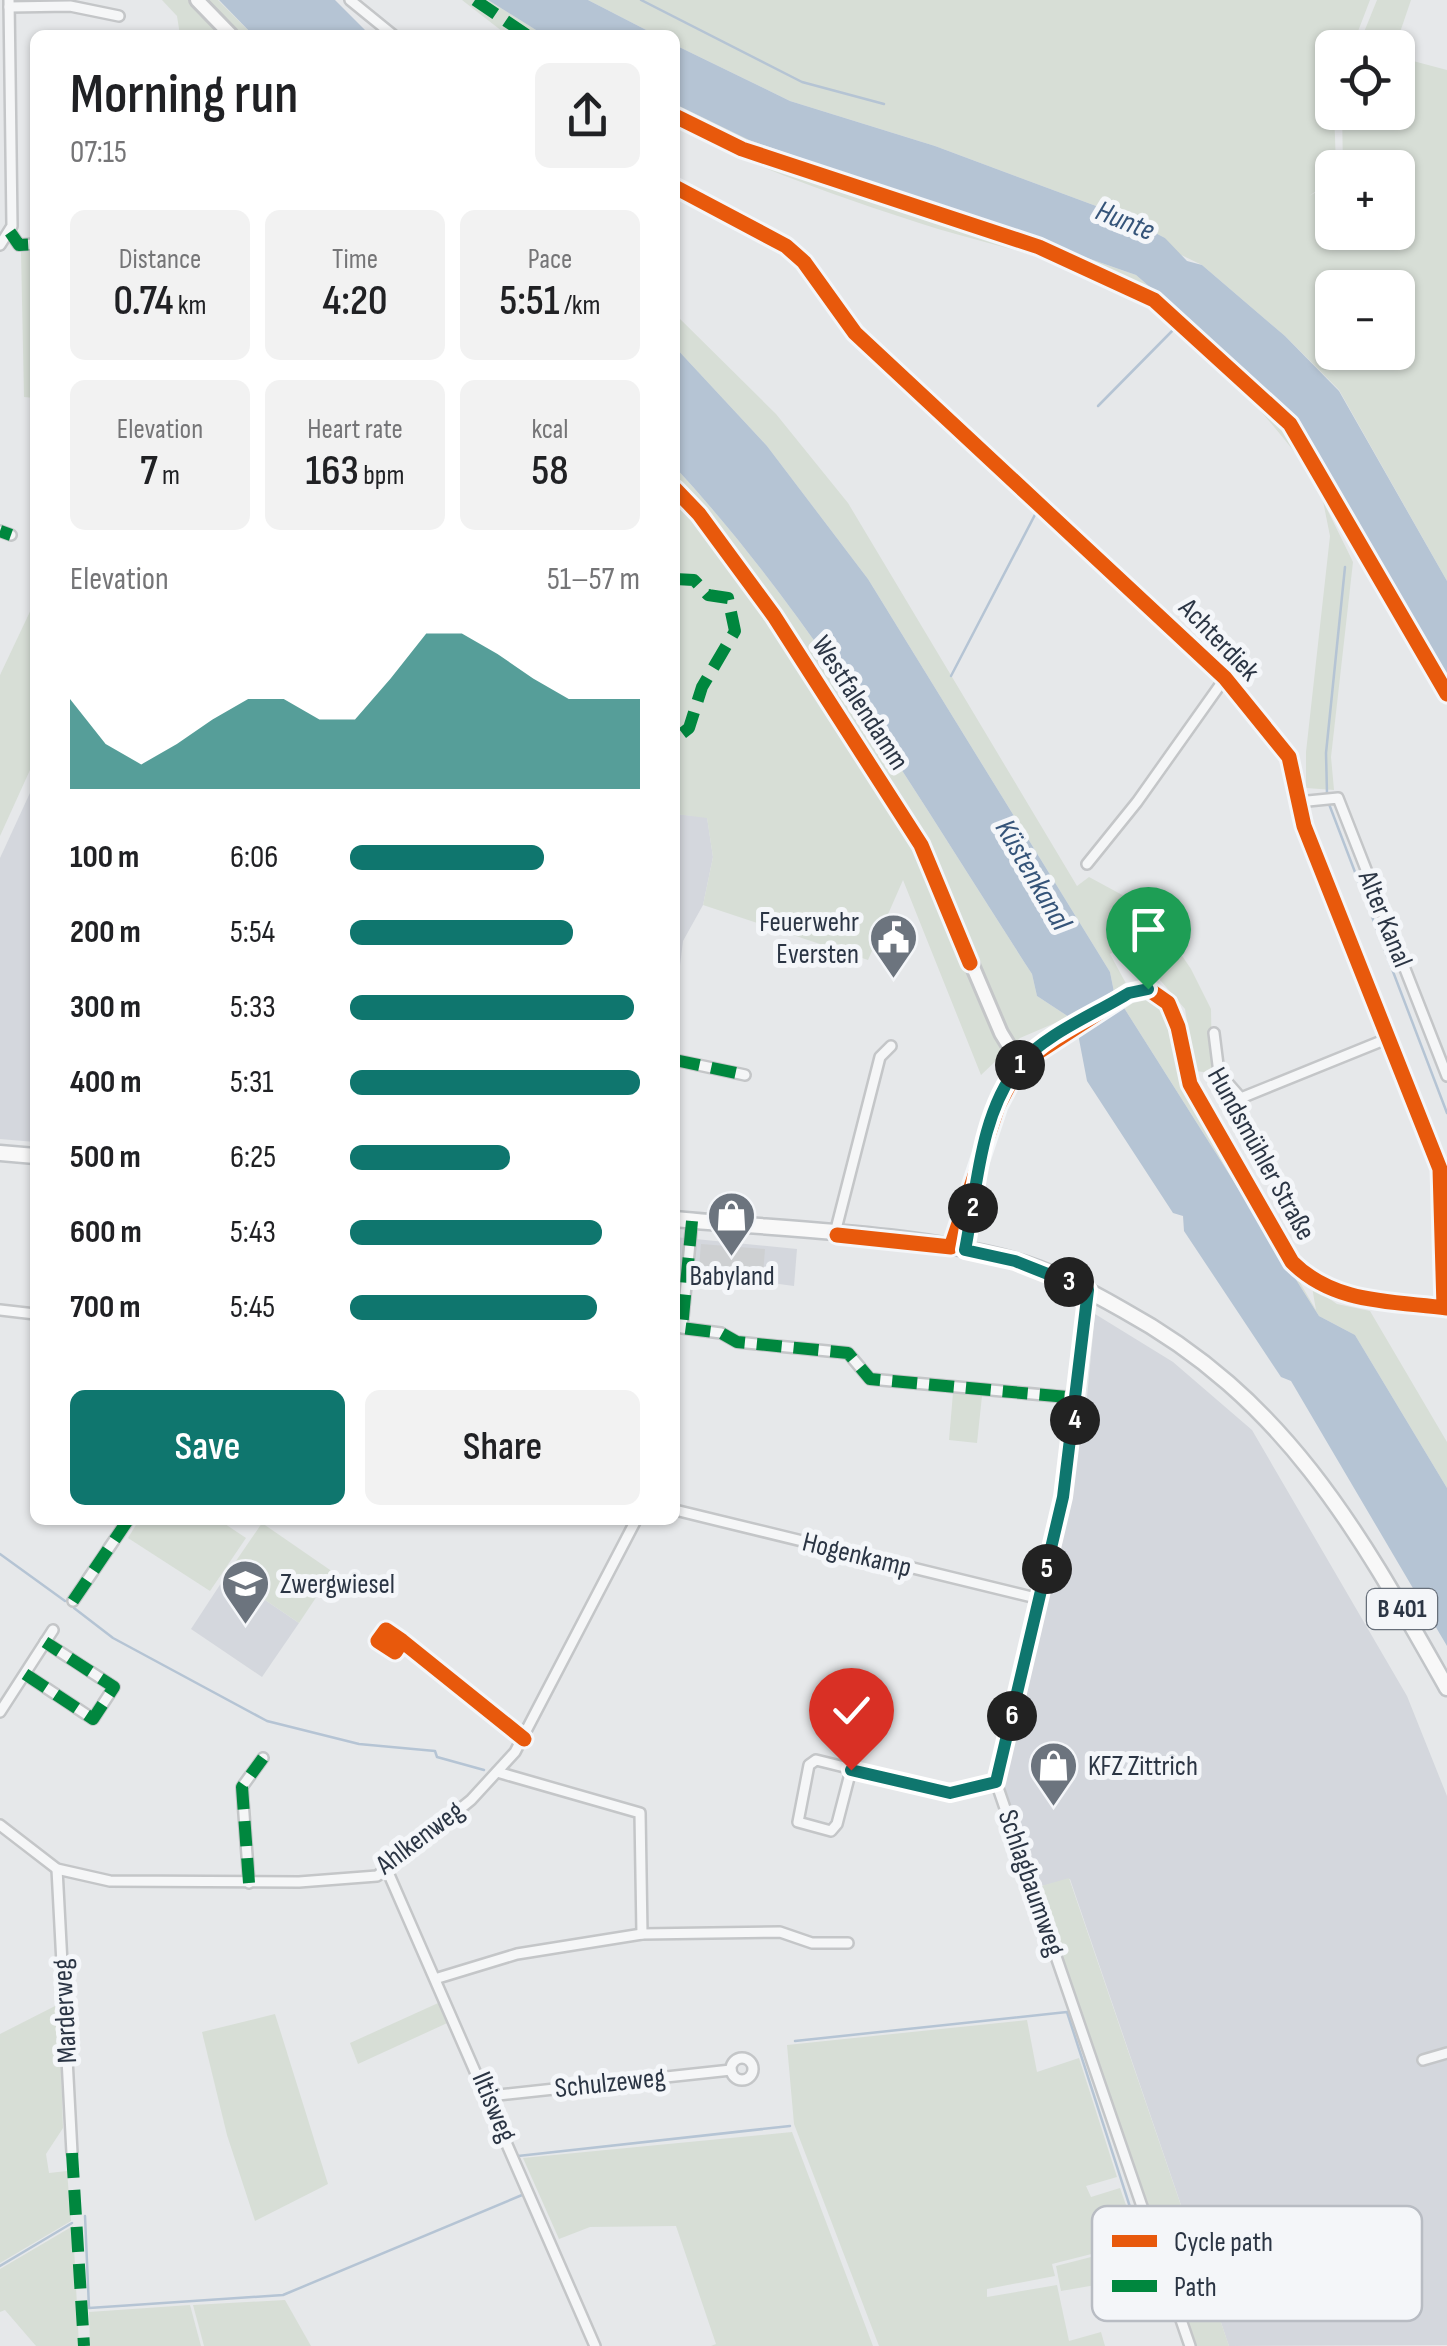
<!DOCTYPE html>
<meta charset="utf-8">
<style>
:root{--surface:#fff;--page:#f2f2f2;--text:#202124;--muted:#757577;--accent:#0f766e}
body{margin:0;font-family:"Sofia Sans Condensed",sans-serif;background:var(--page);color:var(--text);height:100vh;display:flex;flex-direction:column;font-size:38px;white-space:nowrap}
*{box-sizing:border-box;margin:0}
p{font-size:32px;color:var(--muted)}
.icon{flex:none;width:55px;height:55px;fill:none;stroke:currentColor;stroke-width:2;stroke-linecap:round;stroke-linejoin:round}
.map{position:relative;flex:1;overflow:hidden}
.side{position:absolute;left:30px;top:30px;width:650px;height:1495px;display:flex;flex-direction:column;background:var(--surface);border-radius:15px;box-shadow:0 2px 8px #0004}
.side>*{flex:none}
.controls{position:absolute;left:1315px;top:30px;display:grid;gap:20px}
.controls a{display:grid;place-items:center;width:100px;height:100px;border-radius:15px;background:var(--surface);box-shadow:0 2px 8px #0004;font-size:50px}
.pin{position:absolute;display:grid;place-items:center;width:85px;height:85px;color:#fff;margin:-102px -42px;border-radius:50% 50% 50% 0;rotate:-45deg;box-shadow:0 0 10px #0007}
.pin .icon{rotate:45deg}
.km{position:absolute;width:50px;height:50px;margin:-25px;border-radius:50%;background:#222;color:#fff;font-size:28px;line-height:50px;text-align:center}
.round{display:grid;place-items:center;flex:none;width:105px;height:105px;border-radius:15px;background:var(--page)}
.overview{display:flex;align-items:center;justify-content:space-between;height:170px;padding:0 40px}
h1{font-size:55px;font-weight:600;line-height:75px}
.figures{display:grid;grid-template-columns:repeat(3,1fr);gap:15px;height:170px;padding:10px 40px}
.figures div{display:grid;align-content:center;border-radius:15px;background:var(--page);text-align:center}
.figures b{font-size:42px;font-weight:600}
.figures small{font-size:28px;font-weight:400}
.figures p{font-size:28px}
.chart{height:280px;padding:20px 40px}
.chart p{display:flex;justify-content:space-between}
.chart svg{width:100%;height:180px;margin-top:10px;fill:var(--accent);opacity:.7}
.cta{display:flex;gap:20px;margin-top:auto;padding:20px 40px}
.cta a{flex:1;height:115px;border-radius:15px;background:var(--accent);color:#fff;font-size:40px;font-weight:600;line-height:115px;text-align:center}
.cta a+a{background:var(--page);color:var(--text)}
ul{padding:0 40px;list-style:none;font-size:32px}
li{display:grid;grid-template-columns:160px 120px 1fr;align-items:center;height:75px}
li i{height:25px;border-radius:12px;background:var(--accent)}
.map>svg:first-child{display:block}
.built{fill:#d4d7dd}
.green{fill:#d7ded6;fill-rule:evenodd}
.water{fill:#b5c4d4}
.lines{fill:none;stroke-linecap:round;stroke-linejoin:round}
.stream{stroke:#b5c4d4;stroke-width:2.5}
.building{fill:#ced0d2}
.street-casing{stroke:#c4c6c8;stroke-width:14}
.secondary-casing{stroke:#c4c6c8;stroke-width:18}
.primary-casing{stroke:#c2c5c8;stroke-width:19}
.street{stroke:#f5f6f7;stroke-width:9}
.secondary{stroke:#f8f8f8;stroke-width:12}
.primary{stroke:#f8f8f8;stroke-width:14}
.quiet{stroke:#00873e;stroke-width:12;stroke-dasharray:25 12;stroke-linecap:butt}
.cycleway-casing{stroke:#f4f6f9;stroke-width:21}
.cycleway{stroke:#e8590c;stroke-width:15}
.route-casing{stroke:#fff;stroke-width:20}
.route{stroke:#0f766e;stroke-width:12}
.labels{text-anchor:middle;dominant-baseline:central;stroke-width:10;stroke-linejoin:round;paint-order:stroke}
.shield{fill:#f4f6f9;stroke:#676f7a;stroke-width:2.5}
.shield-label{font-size:25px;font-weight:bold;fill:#2b3544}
.street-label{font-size:28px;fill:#2b3544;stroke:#f4f6f9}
.poi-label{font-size:28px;fill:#2b3544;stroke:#f4f6f9;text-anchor:start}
.water-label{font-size:30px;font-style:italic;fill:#355479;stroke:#f4f6f9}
.key{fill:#f4f6f9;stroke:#b8bcc3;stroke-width:2.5}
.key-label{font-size:28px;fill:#2b3544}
</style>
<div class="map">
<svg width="1447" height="2346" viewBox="0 0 1447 2346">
<rect width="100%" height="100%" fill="#e6e8ea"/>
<g class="built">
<polygon points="35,782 35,1142 0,1139 0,858"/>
<polygon points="675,814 707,817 713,857 703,905 683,941 677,990"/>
<polygon points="675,1237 797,1249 794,1286 675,1270"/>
<polygon points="1095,1314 1173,1362 1252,1430 1407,1696 1447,1796 1447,2345 1229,2346 1070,1879 1038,1887 1002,1781 1041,1621 1087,1397"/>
<polygon points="227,1574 299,1623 262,1677 191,1629"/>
</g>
<g class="green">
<polygon points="162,0 218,0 253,35 180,35 177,16"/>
<polygon points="462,0 488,0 544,35 507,35"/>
<path d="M588,0H1370L1352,47L1332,48L1336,167L1325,185L1309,196L1332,184V232H1398V168L1343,167L1342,113L1398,112V57L1447,70V581L1339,390L1285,336L1202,265L1175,252L1165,238L1123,216L935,146L790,101L675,45V35H656ZM1332,288H1398V352H1332Z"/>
<polygon points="1377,0 1411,0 1395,47 1358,47"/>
<path d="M675,104L749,140L1136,275L1246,370L1296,420L1311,445L1324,490C1269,418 1210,345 1132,297C1074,261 1002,248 938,229C850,201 757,169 675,127Z"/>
<polygon points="21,252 31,252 34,398 24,397"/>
<polygon points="675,314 776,414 848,503 1077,886 1089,877 1152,911 1191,969 1211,1009 1212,1073 1195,1071 1185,1009 1160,980 1158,961 1143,935 1110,954 1135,1000 1154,999 1168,1019 1185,1086 1316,1310 1312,1287 1337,1304 1370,1311 1447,1442 1447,1488 1355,1335 1319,1316 1114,992 1110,972 868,579 767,446 675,347"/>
<path d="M675,467C815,619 920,801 1032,974L1037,996L1069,1017L1020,1038L981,1075L903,880L868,960L703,905L713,857L707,818L675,814Z"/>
<polygon points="1323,501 1353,562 1331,757 1334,790 1306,788 1306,752 1330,536"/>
<polygon points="35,601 35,759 0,836 0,675"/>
<polygon points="953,1393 982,1396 977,1443 949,1440"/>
<polygon points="139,1520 219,1520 246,1538 210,1591 128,1538"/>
<polygon points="262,1523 333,1572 299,1623 227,1574"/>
<polygon points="1069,1878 1229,2346 1194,2346 1038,1887"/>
<polygon points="447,1999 456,2019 358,2064 350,2043"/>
<polygon points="59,2004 63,2128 46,2154 49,2173 67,2171 71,2221 0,2263 0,2034"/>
<polygon points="275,2014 328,2184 255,2221 227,2135 202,2032"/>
<polygon points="1027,2020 1037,2072 1079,2058 1117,2177 1086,2186 1091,2197 1120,2188 1139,2242 1052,2264 1055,2276 987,2289 987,2297 1057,2285 1069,2341 1101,2332 1105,2346 879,2346 794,2124 787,2045"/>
<polygon points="792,2132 873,2346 711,2346 716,2344 676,2226 590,2227 559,2239 523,2158"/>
<polygon points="73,2226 79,2346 36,2346 5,2310 0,2312 0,2269"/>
<polygon points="1138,2245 1148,2276 1061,2291 1056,2266"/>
<polygon points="285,2300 311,2346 204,2346 193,2305"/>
<polygon points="190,2305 201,2346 90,2346 89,2312"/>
</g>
<g class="water">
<polygon points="219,0 335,0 370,35 253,35"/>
<polygon points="488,0 588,0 656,35 544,35"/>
<polygon points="675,45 790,101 935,146 1123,216 1165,238 1187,261 1202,265 1285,336 1339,391 1447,581 1447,677 1356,531 1296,420 1246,370 1136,275 749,140 675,104"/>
<path d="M675,347L767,446L868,579L1110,972L1114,992L1319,1316L1355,1335L1447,1488V1646L1291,1381L1281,1377L1184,1231L1183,1216L1173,1213L1087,1081L1078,1034L1069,1017L1037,996L1032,974C920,801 815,619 675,467Z"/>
</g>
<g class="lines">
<g class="stream">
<polyline points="641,0 802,82 884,104"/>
<polyline points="1098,406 1176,327"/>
<polyline points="951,676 1039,507"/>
<polyline points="1327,793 1326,753 1345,567"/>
<polyline points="1329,804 1447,1113"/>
<polyline points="0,1554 65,1601"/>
<polyline points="74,1608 113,1638 267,1721 359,1744 435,1751 437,1757 484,1770"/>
<polyline points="795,2041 1067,2012 1151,2272"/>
<polyline points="518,2156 790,2126"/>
<polyline points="85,2216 89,2308 283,2295 522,2195"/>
<polyline points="0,2266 72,2223"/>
</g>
</g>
<polygon class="building" points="701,1244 765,1249 763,1274 699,1268"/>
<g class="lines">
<defs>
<g id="street">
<polyline points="350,0 393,35"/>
<polyline points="9,7 70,6 119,16"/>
<polyline points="675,187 786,246 804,262 855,333 1225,678 1289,757 1304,826 1440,1169 1444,1307"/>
<polyline points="10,232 19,245 35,244"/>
<polyline points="0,245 12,226 9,0"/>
<polyline points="0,531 11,535"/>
<polyline points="1298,802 1338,798 1447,1076"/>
<polyline points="1087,864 1137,802 1225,678"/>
<polyline points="1214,1033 1219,1073 1241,1098 1389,1038"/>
<polyline points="675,1060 745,1075"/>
<polyline points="692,1221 682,1328 721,1333 737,1342 848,1353 870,1379 1077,1398"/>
<polyline points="835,1233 880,1057 891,1046"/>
<polyline points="1088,1290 1063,1497 996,1782 1190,2346"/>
<polyline points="0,1310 35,1314"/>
<polyline points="675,1510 1040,1599"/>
<polyline points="73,1601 128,1520"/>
<polyline points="402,1641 386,1630 378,1641 395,1652 402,1641 524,1739"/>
<polyline points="25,1674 93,1719 114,1687 45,1642"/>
<polyline points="0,1712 53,1630"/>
<polyline points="851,1770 837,1824 831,1831 798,1822 809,1765 816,1760 950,1793 996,1782"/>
<polyline points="497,1772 640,1813 642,1934"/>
<polyline points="0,1825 57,1869 110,1881 299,1882 377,1876 471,1800 515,1752 636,1520"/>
<polyline points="57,1869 72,2153"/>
<polyline points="387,1870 595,2346"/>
<polyline points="249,1883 242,1787 263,1758"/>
<polyline points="438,1978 517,1954 642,1934 780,1932 812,1943 848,1943"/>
<circle cx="742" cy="2069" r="11"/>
<polyline points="1423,2060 1447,2053"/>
<polyline points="489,2096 731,2070"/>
</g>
<g id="secondary">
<polyline points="197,0 231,35"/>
<polyline points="675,489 699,514 774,616 921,845 1001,1033 1020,1064"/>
<path d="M951,1247L998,1106L1020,1064L1129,993L1148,989L1168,1003L1178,1027L1190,1084L1292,1262C1334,1304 1391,1301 1447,1308"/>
<polyline points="965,1250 975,1192"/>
</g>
<g id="primary">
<polyline points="0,1153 35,1156"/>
<path d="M675,1219C786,1230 904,1231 1013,1260C1052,1271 1088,1290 1123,1310C1286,1399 1359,1532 1447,1688"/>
</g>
</defs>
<use href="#street" class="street-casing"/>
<use href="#secondary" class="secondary-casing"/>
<use href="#primary" class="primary-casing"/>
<use href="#street" class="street"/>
<use href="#secondary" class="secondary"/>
<use href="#primary" class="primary"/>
<g class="quiet">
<polyline points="475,0 527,35"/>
<polyline points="10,232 19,245 35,244"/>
<polyline points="0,531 11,535"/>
<polyline points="675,579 694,580 708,595 728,598 735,631 702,687 689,728 675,739"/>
<polyline points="675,1060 745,1075"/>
<polyline points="692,1221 682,1328 721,1333 737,1342 848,1353 870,1379 1077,1398"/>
<polyline points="73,1601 128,1520"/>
<polyline points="25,1674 93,1719 114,1687 45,1642"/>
<polyline points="249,1883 242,1787 263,1758"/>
<polyline points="72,2153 84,2346"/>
</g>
<defs>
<g id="cycleway">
<polyline points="675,116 742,149 1039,247 1154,300 1290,424 1447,694"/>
<polyline points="675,187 786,246 804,262 855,333 1225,678 1289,757 1304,826 1440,1169 1444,1307"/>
<polyline points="675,489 699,514 774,616 921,845 970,963"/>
<path d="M837,1235L951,1247L998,1106L1020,1064L1129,993L1148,989L1168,1003L1178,1027L1190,1084L1292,1262C1334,1304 1391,1301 1447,1308"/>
<polyline points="402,1641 386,1630 378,1641 395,1652 402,1641 524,1739"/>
</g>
</defs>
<use href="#cycleway" class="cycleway-casing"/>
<use href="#cycleway" class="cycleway"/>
</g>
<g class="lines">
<defs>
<path id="route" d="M851,1770L950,1793L996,1782L1063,1497L1088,1290L1015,1261L965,1250C977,1190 979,1115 1019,1065C1045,1034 1095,1014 1129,993L1148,989"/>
</defs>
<use href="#route" class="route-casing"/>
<use href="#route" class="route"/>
</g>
<defs>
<symbol id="civic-pin" viewBox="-11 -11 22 30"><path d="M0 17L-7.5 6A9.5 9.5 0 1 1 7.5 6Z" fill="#6c747e" stroke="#f4f6f9"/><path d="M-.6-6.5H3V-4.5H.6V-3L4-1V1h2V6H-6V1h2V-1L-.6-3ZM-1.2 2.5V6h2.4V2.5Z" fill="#fff"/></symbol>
<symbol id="shop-pin" viewBox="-11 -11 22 30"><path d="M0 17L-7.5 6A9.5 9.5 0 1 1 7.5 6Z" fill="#6c747e" stroke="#f4f6f9"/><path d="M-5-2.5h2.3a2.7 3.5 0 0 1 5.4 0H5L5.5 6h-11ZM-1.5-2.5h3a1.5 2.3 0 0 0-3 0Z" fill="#fff"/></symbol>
<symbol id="school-pin" viewBox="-11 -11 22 30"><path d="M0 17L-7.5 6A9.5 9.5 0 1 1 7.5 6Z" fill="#6c747e" stroke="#f4f6f9"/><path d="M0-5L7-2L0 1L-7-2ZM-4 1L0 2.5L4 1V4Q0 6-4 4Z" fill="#fff"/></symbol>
</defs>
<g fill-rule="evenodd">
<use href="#civic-pin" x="866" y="910" width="55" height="75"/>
<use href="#shop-pin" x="704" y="1188" width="55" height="75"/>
<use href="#school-pin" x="218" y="1556" width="55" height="75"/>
<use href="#shop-pin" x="1026" y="1738" width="55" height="75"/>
</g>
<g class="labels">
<rect class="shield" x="1367" y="1589" width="70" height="40" rx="8"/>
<g class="shield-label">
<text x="1402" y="1609">B 401</text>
</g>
<g class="street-label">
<text transform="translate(1219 640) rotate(46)">Achterdiek</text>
<text transform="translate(860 703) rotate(57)">Westfalendamm</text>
<text transform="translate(1385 919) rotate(68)">Alter Kanal</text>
<text transform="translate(1261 1154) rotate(61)">Hundsmühler Straße</text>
<text transform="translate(857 1555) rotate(14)">Hogenkamp</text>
<text transform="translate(420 1838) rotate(-37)">Ahlkenweg</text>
<text transform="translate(1031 1883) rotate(71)">Schlagbaumweg</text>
<text transform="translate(65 2011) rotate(-93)">Marderweg</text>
<text transform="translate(610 2083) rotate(-6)">Schulzeweg</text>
<text transform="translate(494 2107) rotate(67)">Iltisweg</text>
</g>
<g class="poi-label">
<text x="859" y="922" text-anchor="end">Feuerwehr<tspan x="859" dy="32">Eversten</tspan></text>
<text x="732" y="1276" text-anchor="middle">Babyland</text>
<text x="280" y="1584">Zwergwiesel</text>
<text x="1088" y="1766">KFZ Zittrich</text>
</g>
<g class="water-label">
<text transform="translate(1125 221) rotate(22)">Hunte</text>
<text transform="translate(1033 875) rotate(60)">Küstenkanal</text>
</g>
</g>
<rect x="1092" y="2206" width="330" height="115" rx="15" class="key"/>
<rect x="1112" y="2235" width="45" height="12" fill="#e8590c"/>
<rect x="1112" y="2280" width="45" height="12" fill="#00873e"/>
<g class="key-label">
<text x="1174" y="2251">Cycle path</text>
<text x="1174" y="2296">Path</text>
</g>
</svg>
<div class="controls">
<a><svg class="icon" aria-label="locate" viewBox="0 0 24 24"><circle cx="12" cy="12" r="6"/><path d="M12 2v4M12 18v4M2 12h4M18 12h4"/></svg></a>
<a>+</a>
<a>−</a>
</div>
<div class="pin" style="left:1148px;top:989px;background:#1e9e55"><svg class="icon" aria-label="arrive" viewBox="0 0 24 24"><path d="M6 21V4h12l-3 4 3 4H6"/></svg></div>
<div class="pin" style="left:851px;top:1770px;background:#d93025"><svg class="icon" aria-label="check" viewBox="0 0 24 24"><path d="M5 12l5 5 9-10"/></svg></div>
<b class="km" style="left:1020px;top:1065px">1</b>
<b class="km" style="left:973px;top:1208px">2</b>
<b class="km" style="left:1069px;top:1282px">3</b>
<b class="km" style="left:1075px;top:1420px">4</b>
<b class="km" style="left:1047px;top:1569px">5</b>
<b class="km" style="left:1012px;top:1716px">6</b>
<section class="side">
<div class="overview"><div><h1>Morning run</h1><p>07:15</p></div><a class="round"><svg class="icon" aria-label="share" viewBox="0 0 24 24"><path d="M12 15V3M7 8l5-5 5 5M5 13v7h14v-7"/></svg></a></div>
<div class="figures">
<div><p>Distance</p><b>0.74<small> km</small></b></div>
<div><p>Time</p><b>4:20</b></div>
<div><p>Pace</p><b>5:51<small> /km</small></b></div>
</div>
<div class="figures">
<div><p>Elevation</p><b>7<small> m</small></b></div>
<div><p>Heart rate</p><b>163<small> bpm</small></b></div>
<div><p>kcal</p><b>58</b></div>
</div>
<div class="chart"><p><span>Elevation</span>51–57 m</p>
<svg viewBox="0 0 160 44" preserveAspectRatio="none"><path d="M0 44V22L10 33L20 38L30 33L40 27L50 22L60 22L70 27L80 27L90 17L100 6L110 6L120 11L130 17L140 22L150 22L160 22V44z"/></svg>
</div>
<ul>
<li><b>100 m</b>6:06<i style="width:67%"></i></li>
<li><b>200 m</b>5:54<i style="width:77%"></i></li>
<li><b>300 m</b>5:33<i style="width:98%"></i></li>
<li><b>400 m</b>5:31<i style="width:100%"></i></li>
<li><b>500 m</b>6:25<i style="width:55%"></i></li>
<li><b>600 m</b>5:43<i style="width:87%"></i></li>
<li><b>700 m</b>5:45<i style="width:85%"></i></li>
</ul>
<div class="cta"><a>Save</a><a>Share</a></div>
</section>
</div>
